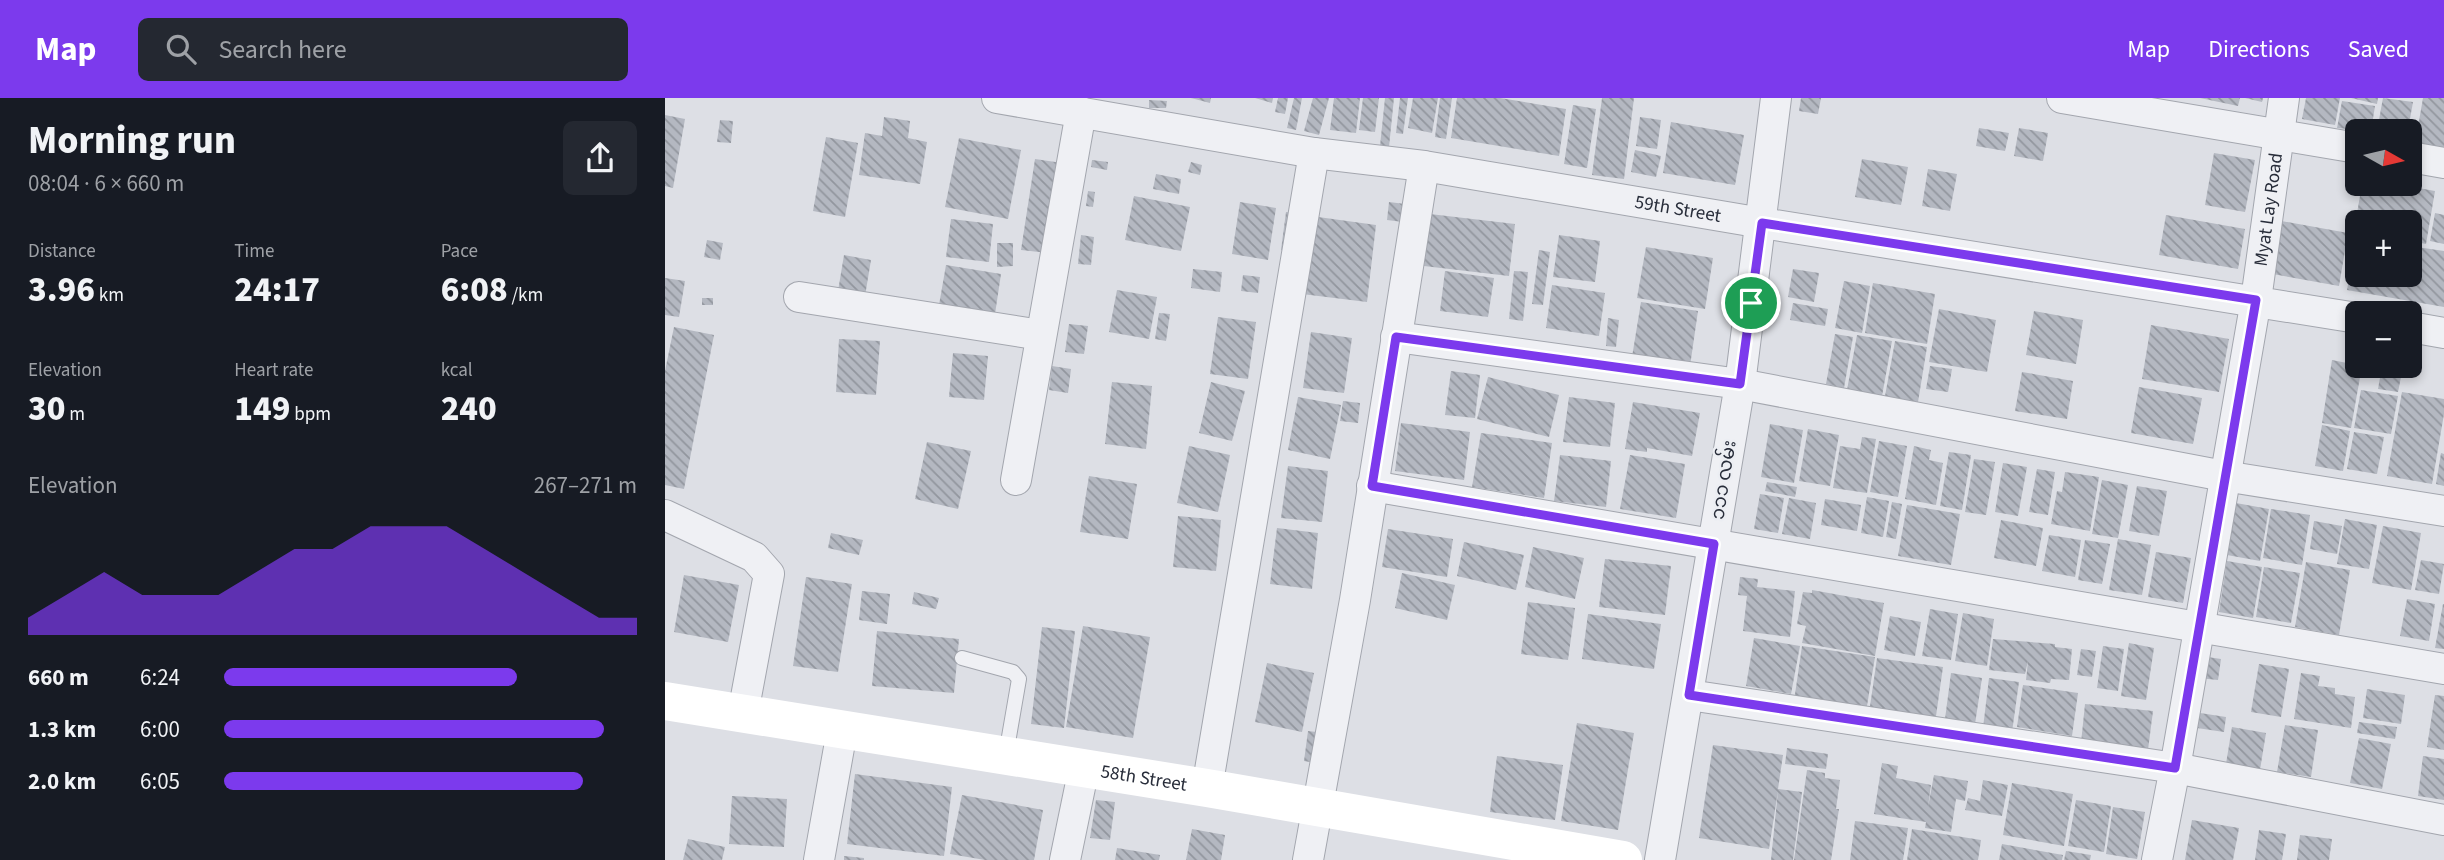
<!DOCTYPE html>
<meta charset="utf-8">
<style>
:root{--surface:#171b24;--page:#242831;--text:#f1f3f6;--muted:#9ea1a6;--accent:#7c3aed}
body{margin:0;font-family:"Source Sans 3","Noto Sans Myanmar",sans-serif;background:var(--page);color:var(--text);height:100vh;display:flex;flex-direction:column;font-size:26px;white-space:nowrap}
*{box-sizing:border-box;margin:0}
p{font-size:23px;color:var(--muted)}
.icon{flex:none;width:38px;height:38px;fill:none;stroke:currentColor;stroke-width:2;stroke-linecap:round;stroke-linejoin:round}
.map{position:relative;flex:1;overflow:hidden}
.panel{display:flex;flex-direction:column;background:var(--surface);width:665px}
.panel>*{flex:none}
.needle{width:46px;rotate:98deg}
.buttons{position:absolute;left:1680px;top:21px;display:grid;gap:14px}
.buttons a{display:grid;place-items:center;width:77px;height:77px;border-radius:10px;background:var(--surface);box-shadow:0 4px 10px #0003;font-size:35px}
.pin{position:absolute;display:grid;place-items:center;width:60px;height:60px;color:#fff;margin:-30px;border:4px solid #fff;border-radius:50%;box-shadow:0 2px 7px #0007}
.round{display:grid;place-items:center;flex:none;width:74px;height:74px;border-radius:10px;background:var(--page)}
.headline{display:flex;align-items:center;justify-content:space-between;height:119px;padding:0 28px}
h1{font-size:38px;font-weight:800;line-height:52px}
.metrics{display:grid;grid-template-columns:repeat(3,1fr);gap:10px;height:119px;padding:7px 28px}
.metrics div{display:grid;align-content:center}
.metrics b{font-size:35px;font-weight:800}
.metrics small{font-size:19px;font-weight:400}
.metrics p{font-size:19px}
.chart{height:196px;padding:14px 28px}
.chart p{display:flex;justify-content:space-between}
.chart svg{width:100%;height:126px;margin-top:7px;fill:var(--accent);opacity:.7}
ul{padding:0 28px;list-style:none;font-size:23px}
li{display:grid;grid-template-columns:112px 84px 1fr;align-items:center;height:52px}
li i{height:18px;border-radius:9px;background:var(--accent)}
header{display:flex;align-items:center;gap:42px;box-sizing:border-box;height:98px;padding:0 35px;background:var(--accent);color:#fff}
header strong{font-size:33px}
nav{display:flex;gap:38px;margin-inline-start:auto;font-size:24px}
.search{width:490px;height:63px;background:var(--page);display:flex;align-items:center;gap:18px;box-sizing:border-box;padding:0 24px;border-radius:10px;color:var(--muted);font-size:26px}
main{display:flex;flex:1;min-height:0}
.map>svg:first-child{display:block}
.building{fill:url(#building-back-hatch)}
.lines{fill:none;stroke-linecap:round;stroke-linejoin:round}
.service-casing{stroke:#a3a6ae;stroke-width:16}
.minor-casing{stroke:#a3a6ae;stroke-width:32}
.service{stroke:#eff0f4;stroke-width:14}
.minor{stroke:#eff0f4;stroke-width:30}
.secondary{stroke:#fff;stroke-width:38}
.route-casing{stroke:#fff;stroke-width:14}
.route{stroke:#7c3aed;stroke-width:9}
.labels{text-anchor:middle;dominant-baseline:central;stroke-width:5;stroke-linejoin:round;paint-order:stroke}
.street-label{font-size:19px;fill:#282d3a;stroke:#eceef3}
</style>
<header>
<strong>Map</strong>
<div class="search"><svg class="icon" aria-label="search" viewBox="0 0 24 24"><circle cx="10" cy="10" r="6"/><path d="M15 15l6 6"/></svg>Search here</div>
<nav><a>Map</a><a>Directions</a><a>Saved</a></nav>
</header>
<main>
<section class="panel">
<div class="headline"><div><h1>Morning run</h1><p>08:04 · 6 × 660 m</p></div><a class="round"><svg class="icon" aria-label="share" viewBox="0 0 24 24"><path d="M12 15V3M7 8l5-5 5 5M5 13v7h14v-7"/></svg></a></div>
<div class="metrics">
<div><p>Distance</p><b>3.96<small> km</small></b></div>
<div><p>Time</p><b>24:17</b></div>
<div><p>Pace</p><b>6:08<small> /km</small></b></div>
</div>
<div class="metrics">
<div><p>Elevation</p><b>30<small> m</small></b></div>
<div><p>Heart rate</p><b>149<small> bpm</small></b></div>
<div><p>kcal</p><b>240</b></div>
</div>
<div class="chart"><p><span>Elevation</span>267–271 m</p>
<svg viewBox="0 0 160 44" preserveAspectRatio="none"><path d="M0 44V38L10 30L20 22L30 30L40 30L50 30L60 22L70 14L80 14L90 6L100 6L110 6L120 14L130 22L140 30L150 38L160 38V44z"/></svg>
</div>
<ul>
<li><b>660 m</b>6:24<i style="width:71%"></i></li>
<li><b>1.3 km</b>6:00<i style="width:92%"></i></li>
<li><b>2.0 km</b>6:05<i style="width:87%"></i></li>
</ul>
</section>
<div class="map">
<svg width="1779" height="762" viewBox="0 0 1779 762">
<defs>
<pattern id="building-back-hatch" width="6" height="6" patternUnits="userSpaceOnUse" patternTransform="scale(1.75)"><rect width="6" height="6" fill="#b4b8c1"/><path d="M-1 5l2 2M0 0l6 6M5-1l2 2" fill="none" stroke="#92969e"/></pattern>
</defs>
<rect width="100%" height="100%" fill="#dddfe5"/>
<g class="building">
<polygon points="526,0 546,0 545,5"/>
<polygon points="590,0 608,0 607,5"/>
<polygon points="613,0 623,0 620,16 610,14"/>
<polygon points="629,0 637,0 631,32 622,30"/>
<polygon points="648,0 664,0 654,37 639,33"/>
<polygon points="669,0 695,0 691,35 665,32"/>
<polygon points="698,0 714,0 710,34 694,32"/>
<polygon points="720,0 729,0 724,49 715,48"/>
<polygon points="735,0 743,0 738,36 731,35"/>
<polygon points="748,0 773,0 767,35 743,30"/>
<polygon points="775,0 787,0 781,41 770,39"/>
<polygon points="792,0 835,0 901,11 894,58 786,40"/>
<polygon points="937,0 969,0 959,81 927,77"/>
<polygon points="1136,0 1156,0 1153,16 1134,13"/>
<polygon points="1535,0 1575,0 1573,8"/>
<polygon points="1580,0 1598,0 1597,4"/>
<polygon points="1641,0 1675,0 1670,27 1637,21"/>
<polygon points="1686,0 1713,0 1712,6"/>
<polygon points="1718,0 1748,4 1743,32 1713,27"/>
<polygon points="1758,0 1779,0 1779,52 1750,46"/>
<polygon points="484,2 502,3 501,10 484,10"/>
<polygon points="1677,3 1710,8 1706,33 1672,30"/>
<polygon points="908,7 931,11 922,70 899,66"/>
<polygon points="0,17 20,21 8,90 0,88"/>
<polygon points="219,19 245,23 243,40 262,44 255,86 194,77 200,35 217,38"/>
<polygon points="975,19 996,22 992,51 971,48"/>
<polygon points="55,22 68,23 66,45 52,44"/>
<polygon points="1006,24 1079,37 1070,87 998,75"/>
<polygon points="1314,30 1344,35 1340,53 1311,48"/>
<polygon points="1354,30 1383,35 1378,63 1349,58"/>
<polygon points="161,39 193,45 180,119 148,113"/>
<polygon points="294,40 356,52 343,121 280,109"/>
<polygon points="970,52 996,58 991,79 966,74"/>
<polygon points="1549,55 1590,62 1580,114 1540,107"/>
<polygon points="370,61 397,65 383,155 356,152"/>
<polygon points="1197,61 1243,69 1236,107 1190,99"/>
<polygon points="427,62 443,64 442,72 426,69"/>
<polygon points="526,64 537,67 535,77 523,74"/>
<polygon points="1263,71 1292,76 1285,113 1257,108"/>
<polygon points="491,76 516,81 514,96 488,91"/>
<polygon points="1697,86 1731,86 1770,93 1761,146 1745,143 1745,124 1692,124 1692,134 1689,133"/>
<polygon points="423,93 430,94 428,109 421,108"/>
<polygon points="469,98 525,109 516,153 460,142"/>
<polygon points="575,104 611,110 603,162 567,156"/>
<polygon points="724,104 740,106 738,124 722,122"/>
<polygon points="621,114 630,115 624,153 616,152"/>
<polygon points="1770,115 1779,117 1779,146 1765,143"/>
<polygon points="765,116 850,126 844,178 759,168"/>
<polygon points="1501,117 1580,131 1573,171 1494,157"/>
<polygon points="646,118 711,127 702,204 637,196"/>
<polygon points="286,121 328,126 324,164 281,159"/>
<polygon points="1611,122 1683,135 1674,188 1602,175"/>
<polygon points="416,137 429,139 426,167 413,166"/>
<polygon points="894,137 935,143 930,184 888,179"/>
<polygon points="42,142 58,145 55,162 39,159"/>
<polygon points="1691,143 1692,177 1745,177 1745,148 1779,153 1779,209 1682,192"/>
<polygon points="332,145 348,145 348,168 332,169"/>
<polygon points="981,149 1048,160 1040,211 972,200"/>
<polygon points="874,152 885,154 878,207 867,206"/>
<polygon points="179,157 206,162 200,198 173,193"/>
<polygon points="281,167 336,176 330,216 274,207"/>
<polygon points="528,171 557,174 555,194 526,190"/>
<polygon points="1128,171 1154,175 1149,204 1123,199"/>
<polygon points="780,173 829,180 823,219 775,213"/>
<polygon points="849,173 863,174 858,223 844,221"/>
<polygon points="578,177 595,179 593,195 576,193"/>
<polygon points="0,180 20,183 14,219 0,217"/>
<polygon points="1179,183 1205,188 1197,235 1170,230"/>
<polygon points="1208,185 1270,196 1262,246 1200,235"/>
<polygon points="887,187 940,195 934,238 881,230"/>
<polygon points="452,192 492,199 484,241 444,234"/>
<rect x="37" y="200" width="11" height="7"/>
<polygon points="976,204 1033,213 1025,268 967,259"/>
<polygon points="1128,205 1163,211 1160,228 1125,222"/>
<polygon points="1274,211 1331,222 1322,274 1264,264"/>
<polygon points="1369,213 1418,222 1411,266 1361,257"/>
<polygon points="494,215 505,216 501,243 490,241"/>
<polygon points="553,219 591,224 583,281 545,276"/>
<polygon points="943,220 954,222 951,249 941,248"/>
<polygon points="404,226 423,228 419,256 400,254"/>
<polygon points="1486,227 1564,241 1554,294 1477,281"/>
<polygon points="9,229 49,237 19,391 0,387 0,273"/>
<polygon points="646,234 687,240 679,295 638,290"/>
<polygon points="1170,236 1188,239 1179,290 1161,286"/>
<polygon points="1192,237 1227,243 1217,298 1182,292"/>
<polygon points="174,241 215,243 211,297 171,294"/>
<polygon points="1230,243 1262,249 1253,304 1220,298"/>
<polygon points="288,255 323,258 319,302 284,299"/>
<polygon points="1667,262 1697,268 1686,330 1657,325"/>
<polygon points="387,268 406,271 403,295 384,292"/>
<polygon points="1265,268 1287,271 1283,294 1261,291"/>
<polygon points="1717,268 1738,269 1733,294 1713,291"/>
<polygon points="786,273 815,277 810,320 780,317"/>
<polygon points="1357,274 1408,283 1402,321 1350,313"/>
<polygon points="823,279 894,297 884,339 812,321"/>
<polygon points="447,284 487,288 481,351 440,346"/>
<polygon points="546,284 580,293 567,343 534,335"/>
<polygon points="1474,289 1537,300 1528,346 1466,335"/>
<polygon points="1696,292 1733,298 1726,336 1689,330"/>
<polygon points="1737,294 1779,301 1779,316 1767,386 1722,378"/>
<polygon points="633,299 676,307 665,361 623,352"/>
<polygon points="904,299 950,305 945,349 898,344"/>
<polygon points="678,303 695,305 693,325 675,323"/>
<polygon points="968,304 1035,315 1027,358 982,350 982,354 960,351"/>
<polygon points="736,325 805,334 799,382 730,373"/>
<polygon points="1105,326 1138,332 1129,385 1096,379"/>
<polygon points="1657,327 1685,333 1678,373 1650,368"/>
<polygon points="1143,331 1174,337 1165,388 1134,383"/>
<polygon points="1689,334 1719,339 1712,376 1682,371"/>
<polygon points="816,335 887,345 879,400 807,389"/>
<polygon points="1197,339 1211,341 1202,395 1168,390 1175,348 1195,351"/>
<polygon points="1214,343 1242,348 1233,399 1205,394"/>
<polygon points="262,344 306,353 293,411 250,401"/>
<polygon points="524,348 565,357 553,414 512,405"/>
<polygon points="1249,348 1266,352 1264,362 1278,365 1271,407 1240,401"/>
<polygon points="1284,354 1306,357 1297,412 1275,408"/>
<polygon points="1776,355 1779,356 1779,388 1771,386"/>
<polygon points="895,357 946,363 941,409 889,403"/>
<polygon points="965,357 1020,366 1011,420 955,411"/>
<polygon points="1309,361 1330,364 1321,417 1300,414"/>
<polygon points="1338,365 1362,369 1353,418 1330,414"/>
<polygon points="623,368 663,373 657,424 616,420"/>
<polygon points="1372,371 1390,374 1383,417 1364,414"/>
<polygon points="1400,374 1434,379 1425,433 1386,426 1392,393 1397,394"/>
<polygon points="424,378 472,386 463,441 415,434"/>
<polygon points="1437,382 1463,387 1453,440 1427,436"/>
<polygon points="1102,384 1132,389 1130,399 1100,393"/>
<polygon points="1472,388 1502,393 1494,438 1464,433"/>
<polygon points="1095,396 1119,400 1113,435 1089,431"/>
<polygon points="1202,399 1224,403 1218,439 1196,435"/>
<polygon points="1124,400 1151,405 1145,441 1117,436"/>
<polygon points="1160,401 1196,407 1192,433 1156,427"/>
<polygon points="1227,404 1237,406 1231,441 1221,439"/>
<polygon points="1571,405 1604,411 1595,463 1562,457"/>
<polygon points="1242,407 1295,416 1286,467 1233,458"/>
<polygon points="1606,411 1645,417 1637,467 1598,460"/>
<polygon points="513,418 556,422 551,473 508,469"/>
<polygon points="1680,421 1712,427 1704,471 1672,466"/>
<polygon points="1336,422 1378,430 1371,468 1329,460"/>
<polygon points="1649,423 1677,428 1672,456 1645,451"/>
<polygon points="1718,428 1756,435 1746,492 1707,485"/>
<polygon points="612,430 653,435 647,491 605,486"/>
<polygon points="723,431 788,441 782,479 717,469"/>
<polygon points="166,435 198,442 194,457 163,450"/>
<polygon points="1384,437 1416,442 1410,479 1377,473"/>
<polygon points="1453,441 1486,447 1477,497 1444,492"/>
<polygon points="1420,442 1445,446 1437,486 1413,482"/>
<polygon points="799,444 859,457 851,492 792,478"/>
<polygon points="868,449 919,460 910,501 860,489"/>
<polygon points="1491,454 1526,460 1518,505 1483,499"/>
<polygon points="940,461 1006,468 1000,517 934,509"/>
<polygon points="1756,462 1779,466 1774,496 1750,492"/>
<polygon points="1562,463 1597,469 1588,520 1554,514"/>
<polygon points="1641,464 1685,472 1674,537 1630,529"/>
<polygon points="1599,469 1635,475 1626,525 1591,519"/>
<polygon points="737,475 790,487 782,522 730,510"/>
<polygon points="19,477 74,487 63,544 9,534"/>
<polygon points="141,479 187,486 173,574 128,568"/>
<polygon points="1075,479 1093,481 1092,489 1130,493 1125,539 1078,533 1082,498 1073,497"/>
<polygon points="1147,492 1219,505 1210,558 1137,545 1141,528 1132,526 1138,494 1147,495"/>
<polygon points="197,493 225,496 222,526 194,522"/>
<polygon points="249,494 274,500 271,511 247,506"/>
<polygon points="1742,501 1770,506 1764,543 1735,538"/>
<polygon points="863,504 910,510 903,562 856,556"/>
<polygon points="1778,506 1779,506 1779,551 1770,550"/>
<polygon points="1265,511 1293,516 1286,562 1257,558"/>
<polygon points="1298,515 1329,521 1322,568 1290,563"/>
<polygon points="923,516 996,526 989,571 917,561"/>
<polygon points="1225,518 1256,524 1250,558 1219,552"/>
<polygon points="418,528 485,539 468,640 401,629"/>
<polygon points="377,529 410,533 399,630 366,626"/>
<polygon points="212,533 294,541 289,595 207,588"/>
<polygon points="1089,540 1135,548 1126,596 1081,588"/>
<polygon points="1328,541 1390,546 1390,549 1407,551 1404,582 1386,581 1385,585 1361,582 1363,563 1360,576 1324,572"/>
<polygon points="1464,545 1489,550 1481,602 1456,598"/>
<polygon points="1137,548 1210,559 1201,614 1129,603"/>
<polygon points="1438,548 1459,551 1453,593 1432,590"/>
<polygon points="1416,551 1431,553 1427,579 1412,577"/>
<polygon points="1536,558 1556,561 1553,582 1533,580"/>
<polygon points="1212,560 1278,569 1270,625 1204,615"/>
<polygon points="602,565 649,575 637,634 590,624"/>
<polygon points="1594,566 1624,571 1616,619 1586,614"/>
<polygon points="1286,575 1317,580 1310,626 1280,621"/>
<polygon points="1636,575 1655,578 1653,588 1670,590 1670,596 1690,599 1686,630 1629,621"/>
<polygon points="1324,580 1354,584 1347,634 1318,630"/>
<polygon points="1358,587 1413,595 1407,638 1352,629"/>
<polygon points="1702,591 1740,597 1736,626 1698,620"/>
<polygon points="1770,597 1779,598 1779,652 1762,649"/>
<polygon points="1420,606 1488,613 1483,652 1416,645"/>
<polygon points="1535,615 1561,619 1559,634 1532,630"/>
<polygon points="1694,624 1732,629 1730,641 1692,635"/>
<polygon points="912,625 969,635 953,732 896,723"/>
<polygon points="1620,627 1653,632 1646,679 1612,674"/>
<polygon points="1567,629 1601,635 1594,678 1560,672"/>
<polygon points="643,633 660,635 656,666 639,663"/>
<polygon points="1694,640 1726,646 1717,691 1685,685"/>
<polygon points="1048,647 1118,657 1113,691 1137,694 1128,762 1106,762 1113,693 1104,751 1034,740"/>
<polygon points="1122,650 1163,656 1161,671 1120,666"/>
<polygon points="832,658 898,667 890,722 825,714"/>
<polygon points="1758,658 1779,661 1779,702 1753,698"/>
<polygon points="1217,665 1233,668 1231,680 1266,687 1263,709 1269,677 1303,683 1300,703 1291,701 1286,734 1260,730 1261,724 1209,716"/>
<polygon points="1142,672 1160,675 1160,680 1175,682 1171,711 1174,711 1166,762 1129,762"/>
<polygon points="190,676 287,689 279,758 182,746"/>
<polygon points="1318,682 1343,687 1337,718 1300,712 1303,700 1315,703"/>
<polygon points="1347,685 1408,696 1399,748 1338,737"/>
<polygon points="297,697 378,712 369,762 320,762 285,756"/>
<polygon points="67,698 122,701 119,749 64,746"/>
<polygon points="431,702 450,704 445,742 425,740"/>
<polygon points="1411,702 1446,708 1439,754 1403,748"/>
<polygon points="1448,709 1480,714 1472,761 1441,756"/>
<polygon points="1527,722 1574,730 1568,762 1520,762"/>
<polygon points="1190,723 1243,730 1238,762 1185,762"/>
<polygon points="527,731 560,737 556,762 521,762"/>
<polygon points="1247,731 1316,742 1313,762 1242,762"/>
<polygon points="1594,732 1621,736 1617,762 1590,762"/>
<polygon points="1635,737 1667,741 1664,762 1632,762"/>
<polygon points="23,741 60,749 57,762 18,762"/>
<polygon points="1337,746 1398,757 1397,762 1334,762"/>
<polygon points="452,750 495,757 494,762 450,762"/>
<polygon points="1401,753 1426,757 1425,762 1399,762"/>
<polygon points="179,758 199,760 199,762 179,762"/>
</g>
<g class="lines">
<defs>
<polyline id="service" points="297,560 348,574 354,581 341,656"/>
<g id="minor">
<path id="s1" d="M332,0L649,55L759,68L1097,125L1692,220"/>
<polyline points="1397,0 1692,50"/>
<polyline points="1745,59 1779,65"/>
<polyline points="134,199 376,237"/>
<polyline points="1745,229 1779,235"/>
<polyline points="731,239 1075,286 1559,378 1779,413"/>
<polyline points="351,382 416,14"/>
<polyline points="707,388 1779,571"/>
<polyline points="0,417 89,459 104,476 78,615"/>
<polyline points="1024,597 1510,670 1779,722"/>
<polyline points="542,690 649,55"/>
<polyline points="154,762 177,633"/>
<polyline points="400,762 419,670"/>
<polyline points="643,762 690,502 759,68"/>
<polyline points="995,762 1075,286 1111,0"/>
<path id="s2" d="M1492,762L1510,670L1591,202L1619,0"/>
</g>
</defs>
<use href="#service" class="service-casing"/>
<use href="#minor" class="minor-casing"/>
<use href="#service" class="service"/>
<use href="#minor" class="minor"/>
<path class="secondary" id="s3" d="M0,603L542,690L958,762"/>
</g>
<g class="lines">
<defs>
<polygon id="route" points="1097,125 1591,202 1510,670 1024,597 1049,446 707,388 731,239 1075,286"/>
</defs>
<use href="#route" class="route-casing"/>
<use href="#route" class="route"/>
</g>
<g class="labels">
<g class="street-label">
<text stroke="none"><textPath href="#s1" startOffset="690">59th Street</textPath></text>
<text stroke="none"><textPath href="#s2" startOffset="660">Myat Lay Road</textPath></text>
<text transform="translate(1059 382) rotate(-81)">၁၁၁ လမ်း</text>
<text stroke="none"><textPath href="#s3" startOffset="485">58th Street</textPath></text>
</g>
</g>
</svg>
<div class="buttons">
<a><svg class="needle" viewBox="-14 -14 28 28"><path d="M0-13l5 13h-10z" fill="#e53935"/><path d="M0 13l5-13h-10z" fill="#9ea1a6"/></svg></a>
<a>+</a>
<a>−</a>
</div>
<div class="pin" style="left:1086px;top:205px;background:#1e9e55"><svg class="icon" aria-label="arrive" viewBox="0 0 24 24"><path d="M6 21V4h12l-3 4 3 4H6"/></svg></div>
</div>
</main>
